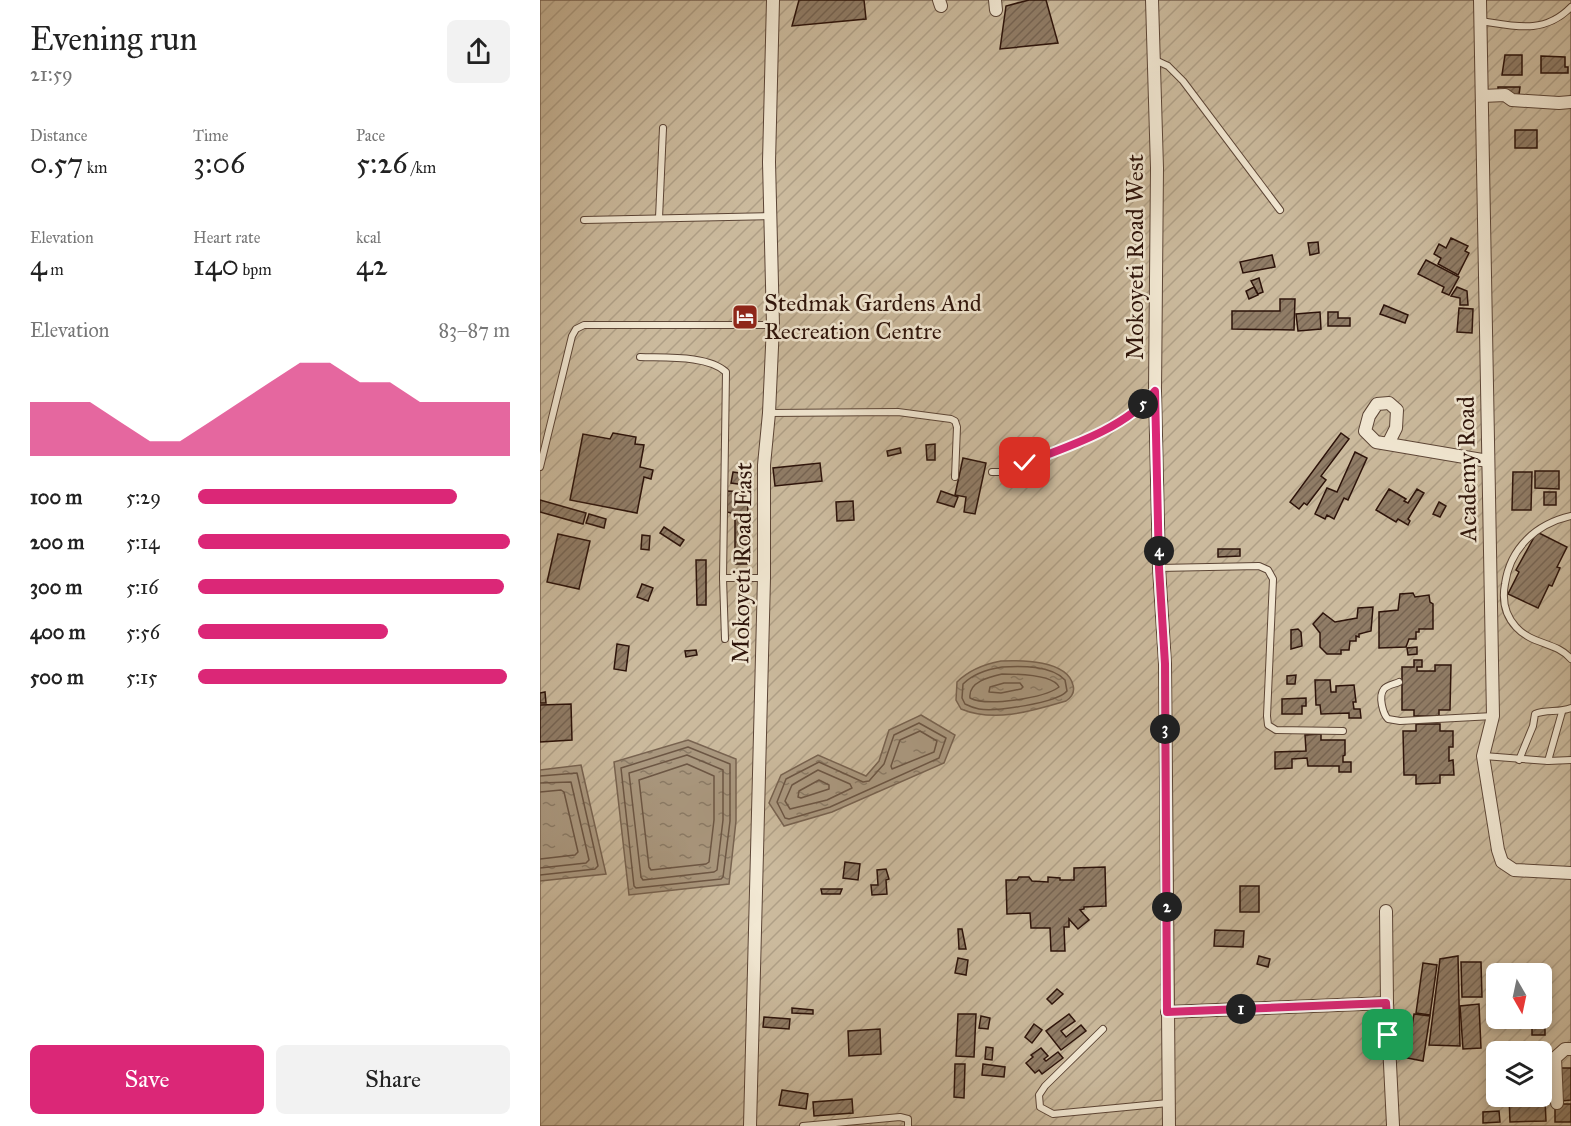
<!DOCTYPE html>
<meta charset="utf-8">
<style>
:root{--surface:#fff;--page:#f2f2f2;--text:#222;--muted:#767676;--accent:#db2777}
body{margin:0;font-family:"IM FELL Great Primer",serif;background:var(--page);color:var(--text);height:100vh;display:flex;flex-direction:column;font-size:22px;white-space:nowrap}
*{box-sizing:border-box;margin:0}
p{font-size:20px;color:var(--muted)}
.icon{flex:none;width:33px;height:33px;fill:none;stroke:currentColor;stroke-width:2;stroke-linecap:round;stroke-linejoin:round}
.map{position:relative;flex:1;overflow:hidden}
.drawer{display:flex;flex-direction:column;background:var(--surface);width:540px}
.drawer>*{flex:none}
.needle{width:39px;rotate:171deg}
.tools{position:absolute;left:946px;top:963px;display:grid;gap:12px}
.tools a{display:grid;place-items:center;width:66px;height:66px;border-radius:9px;background:var(--surface);box-shadow:0 3px 9px #0003;font-size:30px}
.pin{position:absolute;display:grid;place-items:center;width:51px;height:51px;color:#fff;margin:-26px;border-radius:12px;box-shadow:0 3px 9px #0006}
.km{position:absolute;width:30px;height:30px;margin:-15px;border-radius:50%;background:#222;color:#fff;font-size:16px;line-height:30px;text-align:center}
.round{display:grid;place-items:center;flex:none;width:63px;height:63px;border-radius:9px;background:var(--page)}
.overview{display:flex;align-items:center;justify-content:space-between;height:102px;padding:0 30px}
h1{font-size:33px;font-weight:600;line-height:45px}
.stats{display:grid;grid-template-columns:repeat(3,1fr);gap:9px;height:102px;padding:6px 30px}
.stats div{display:grid;align-content:center}
.stats b{font-size:30px;font-weight:600}
.stats small{font-size:16px;font-weight:400}
.stats p{font-size:16px}
.chart{height:168px;padding:12px 30px}
.chart p{display:flex;justify-content:space-between}
.chart svg{width:100%;height:108px;margin-top:6px;fill:var(--accent);opacity:.7}
.action{display:flex;gap:12px;margin-top:auto;padding:12px 30px}
.action a{flex:1;height:69px;border-radius:9px;background:var(--accent);color:#fff;font-size:24px;font-weight:600;line-height:69px;text-align:center}
.action a+a{background:var(--page);color:var(--text)}
ul{padding:0 30px;list-style:none;font-size:20px}
li{display:grid;grid-template-columns:96px 72px 1fr;align-items:center;height:45px}
li i{height:15px;border-radius:8px;background:var(--accent)}
main{display:flex;flex:1;min-height:0}
.map>svg:first-child{display:block}
.garden{fill:url(#garden-furrows);stroke:#7c6654;stroke-width:1.5;fill-rule:evenodd}
.water{fill:url(#water-ripples);stroke:#786350;stroke-width:1.5}
.lines{fill:none;stroke-linecap:round;stroke-linejoin:round}
.shore{stroke:#6c5644;stroke-width:1.5}
.building{fill:url(#building-hatch);stroke:#2d130a;stroke-width:1.5}
.service-casing{stroke:#5c4536;stroke-width:8}
.minor-casing{stroke:#5c4536;stroke-width:14}
.service{stroke:#f2e8d3;stroke-width:6}
.minor{stroke:#f2e8d3;stroke-width:12}
.route-casing{stroke:#fff;stroke-width:12}
.route{stroke:#db2777;stroke-width:8}
.labels{text-anchor:middle;dominant-baseline:central;stroke-width:5;stroke-linejoin:round;paint-order:stroke}
.street-label{font-size:24px;fill:#2d130a;stroke:#f2e8d3}
.poi-label{font-size:24px;fill:#2d130a;stroke:#f2e8d3;text-anchor:start}
</style>
<main>
<section class="drawer">
<div class="overview"><div><h1>Evening run</h1><p>21:59</p></div><a class="round"><svg class="icon" aria-label="share" viewBox="0 0 24 24"><path d="M12 15V3M7 8l5-5 5 5M5 13v7h14v-7"/></svg></a></div>
<div class="stats">
<div><p>Distance</p><b>0.57<small> km</small></b></div>
<div><p>Time</p><b>3:06</b></div>
<div><p>Pace</p><b>5:26<small> /km</small></b></div>
</div>
<div class="stats">
<div><p>Elevation</p><b>4<small> m</small></b></div>
<div><p>Heart rate</p><b>140<small> bpm</small></b></div>
<div><p>kcal</p><b>42</b></div>
</div>
<div class="chart"><p><span>Elevation</span>83–87 m</p>
<svg viewBox="0 0 160 44" preserveAspectRatio="none"><path d="M0 44V22L10 22L20 22L30 30L40 38L50 38L60 30L70 22L80 14L90 6L100 6L110 14L120 14L130 22L140 22L150 22L160 22V44z"/></svg>
</div>
<ul>
<li><b>100 m</b>5:29<i style="width:83%"></i></li>
<li><b>200 m</b>5:14<i style="width:100%"></i></li>
<li><b>300 m</b>5:16<i style="width:98%"></i></li>
<li><b>400 m</b>5:56<i style="width:61%"></i></li>
<li><b>500 m</b>5:15<i style="width:99%"></i></li>
</ul>
<div class="action"><a>Save</a><a>Share</a></div>
</section>
<div class="map">
<svg width="1031" height="1126" viewBox="0 0 1031 1126">
<defs>
<pattern id="garden-furrows" width="10" height="10" patternUnits="userSpaceOnUse" patternTransform="scale(1.5)"><rect width="10" height="10" fill="#cbba9d"/><path d="M-1 1l2-2M0 10L10 0M9 11l2-2" fill="none" stroke="#af9f86"/></pattern>
<pattern id="water-ripples" width="26" height="14" patternUnits="userSpaceOnUse" patternTransform="scale(1.5)"><rect width="26" height="14" fill="#aa987f"/><path d="M2 4q2-2 4 0t4 0M15 11q2-2 4 0t4 0" fill="none" stroke="#8b7b66"/></pattern>
<pattern id="building-hatch" width="6" height="6" patternUnits="userSpaceOnUse" patternTransform="scale(1.5)"><rect width="6" height="6" fill="#907c66"/><path d="M-1 1l2-2M0 6l6-6M5 7l2-2" fill="none" stroke="#766452"/></pattern>
</defs>
<rect width="100%" height="100%" fill="#ebdcbb"/>
<filter id="stains"><feTurbulence type="fractalNoise" baseFrequency=".00333" numOctaves="4"/><feColorMatrix values="0 0 0 0 .2 0 0 0 0 .09 0 0 0 0 .02 0 0 0 .5 -.17"/></filter>
<radialGradient id="worn" r=".72"><stop offset=".6" stop-color="#630" stop-opacity="0"/><stop offset="1" stop-color="#630" stop-opacity=".3"/></radialGradient>
<path class="garden" d="M0,0H1031V1126H0ZM957,974H1002V1018H957ZM957,1052H1002V1096H957Z"/>
<g class="water">
<path d="M461,661C481,660 527,660 533,685C535,692 532,697 526,701C492,711 455,723 421,709L416,700L417,682C429,670 445,664 461,661Z"/>
<polygon points="381,715 415,735 404,763 292,812 244,826 229,803 241,775 278,755 326,776 339,761 349,730"/>
<polygon points="148,740 196,759 196,821 189,884 89,895 74,762"/>
<polygon points="41,765 66,874 0,881 0,770"/>
</g>
<g class="lines">
<g class="shore">
<path d="M462,667C481,666 511,665 525,680L527,691C517,703 455,712 439,709C434,708 429,706 425,704L422,698L423,684C433,674 449,669 462,667Z"/>
<path d="M462,674C476,674 513,674 519,687C504,698 447,707 430,698C428,682 449,677 462,674Z"/>
<polygon points="464,683 480,683 483,687 481,689 461,693 449,692 450,687"/>
<polygon points="379,723 406,738 399,758 290,807 249,819 245,818 237,802 246,779 279,762 323,782 329,781 344,764 354,735"/>
<polygon points="380,731 397,741 394,752 352,769 351,766 360,740"/>
<polygon points="148,747 190,764 190,821 183,877 181,879 96,888 94,886 81,768"/>
<polygon points="147,755 183,770 183,820 177,870 174,872 103,880 101,877 89,773"/>
<polygon points="147,764 174,776 174,820 169,862 166,864 111,870 109,867 99,780"/>
<polygon points="278,770 310,784 312,788 287,800 250,809 245,801 252,785"/>
<polyline points="0,776 37,773 58,866 55,869 0,875"/>
<polygon points="279,780 289,785 289,789 261,798 258,797 259,791"/>
<polyline points="0,783 31,782 49,860 46,863 0,868"/>
<polyline points="0,792 21,790 24,792 38,852 35,855 0,859"/>
</g>
</g>
<g class="building">
<polygon points="259,0 324,0 326,19 252,26"/>
<polygon points="489,0 506,0 518,43 460,49 466,6"/>
<polygon points="965,55 982,55 982,75 962,75"/>
<polygon points="1001,56 1025,57 1025,67 1028,67 1028,73 1001,73"/>
<polygon points="958,87 980,87 979,95 958,94"/>
<rect x="975" y="130" width="22" height="18"/>
<polygon points="911,238 928,246 925,251 929,253 918,275 898,264 901,258 894,254 899,244 906,248"/>
<polygon points="778,242 779,253 770,255 768,243"/>
<polygon points="732,255 735,267 703,273 700,262"/>
<polygon points="886,260 919,277 909,295 902,292 904,287 878,274"/>
<polygon points="719,278 723,292 718,294 711,281"/>
<polygon points="714,287 718,295 709,299 706,291"/>
<polygon points="917,287 927,291 928,305 920,305 920,298 911,296"/>
<polygon points="740,299 755,299 754,330 692,329 692,311 740,311"/>
<polygon points="844,305 868,315 865,323 840,314"/>
<polygon points="919,308 933,309 932,333 917,332"/>
<polygon points="780,312 781,329 758,331 756,314"/>
<polygon points="788,312 798,312 798,318 810,318 810,326 788,326"/>
<polygon points="73,433 96,437 95,444 104,445 100,467 113,470 111,479 104,477 97,513 30,500 43,434 70,439"/>
<polygon points="801,433 809,439 781,476 786,480 767,505 764,503 759,509 750,502"/>
<polygon points="395,444 395,460 387,460 386,445"/>
<polygon points="360,448 361,453 348,456 347,451"/>
<polygon points="815,452 827,458 808,500 804,498 794,519 787,515 785,519 775,514 787,488 797,492"/>
<polygon points="423,458 446,463 435,514 424,512 426,497 415,495"/>
<polygon points="280,463 282,481 235,486 233,468"/>
<polygon points="995,471 1019,471 1019,489 995,488"/>
<polygon points="193,472 206,474 205,485 191,483"/>
<polygon points="973,472 992,472 991,510 972,510"/>
<polygon points="849,489 866,499 864,501 868,503 877,489 884,493 868,519 870,521 868,525 858,519 856,522 836,510"/>
<polygon points="187,491 208,492 207,564 195,564 195,514 187,512"/>
<polygon points="401,491 418,497 414,507 397,502"/>
<rect x="1004" y="492" width="12" height="13"/>
<polygon points="0,500 46,513 43,524 0,512"/>
<polygon points="313,501 314,520 297,521 296,502"/>
<polygon points="899,502 906,506 900,517 893,514"/>
<polygon points="49,514 66,519 64,528 46,523"/>
<polygon points="124,527 144,540 140,546 120,533"/>
<polygon points="997,532 1027,547 1017,567 1020,568 1012,586 1009,585 998,608 968,594 979,572 976,570"/>
<polygon points="18,534 50,541 39,589 7,582"/>
<polygon points="102,535 110,536 109,550 101,549"/>
<polygon points="678,549 700,549 700,556 678,557"/>
<polygon points="156,560 166,560 166,605 157,605"/>
<polygon points="102,584 113,588 108,601 97,597"/>
<polygon points="873,593 875,597 889,595 890,602 893,604 893,629 879,629 879,632 876,632 876,639 869,639 866,647 839,648 839,612 858,610 860,594"/>
<polygon points="833,607 831,631 819,634 819,637 816,636 816,641 810,641 809,650 801,650 801,654 787,654 780,647 780,633 773,624 783,613 795,622 817,618 818,608"/>
<polygon points="758,629 761,632 762,646 751,649 751,630"/>
<polygon points="77,644 89,646 86,671 74,669"/>
<polygon points="877,647 877,654 868,655 867,648"/>
<polygon points="156,650 157,655 146,657 145,651"/>
<polygon points="874,660 882,660 882,667 877,667 877,671 895,671 895,665 911,665 910,710 899,710 899,716 874,716 874,710 862,710 862,667 874,667"/>
<polygon points="756,675 755,684 747,684 747,676"/>
<polygon points="775,680 790,680 791,692 796,692 796,686 814,685 816,702 813,702 814,709 820,709 821,718 809,718 809,713 781,714 780,705 776,705"/>
<polygon points="5,692 6,703 0,703 0,693"/>
<polygon points="766,698 766,706 762,706 762,714 742,714 742,699"/>
<polygon points="31,704 32,740 0,742 0,705"/>
<polygon points="876,724 900,724 900,731 913,731 913,747 909,747 909,761 913,760 914,775 900,775 900,783 876,784 876,775 864,775 863,731 876,731"/>
<polygon points="781,734 781,740 805,740 805,755 803,756 803,762 811,762 811,772 799,772 799,766 768,766 767,758 752,759 752,768 735,769 735,752 766,751 765,735"/>
<polygon points="305,862 320,864 318,880 303,878"/>
<polygon points="565,867 566,906 544,907 544,909 540,910 549,920 538,929 529,919 529,927 524,927 525,951 511,951 510,928 491,928 490,913 467,914 466,880 477,880 479,877 489,877 492,881 508,882 508,877 520,878 520,880 534,880 534,868"/>
<polygon points="346,869 349,879 346,880 347,894 332,895 331,885 338,885 337,870"/>
<rect x="700" y="886" width="19" height="26"/>
<polygon points="281,889 302,889 300,894 282,894"/>
<polygon points="418,929 422,929 426,949 419,949"/>
<polygon points="675,930 704,931 703,947 674,946"/>
<polygon points="719,956 730,959 728,967 717,964"/>
<polygon points="918,956 920,1046 889,1045 900,959"/>
<polygon points="418,958 428,960 426,975 415,973"/>
<polygon points="921,962 941,962 942,997 922,997"/>
<polygon points="883,963 897,965 890,1015 876,1013"/>
<polygon points="517,989 523,994 512,1004 507,999"/>
<polygon points="939,1004 941,1048 923,1049 920,1006"/>
<polygon points="252,1008 273,1010 273,1014 252,1013"/>
<polygon points="418,1014 436,1014 434,1057 416,1056"/>
<polygon points="529,1014 535,1021 521,1031 526,1037 541,1025 546,1031 521,1050 506,1031"/>
<polygon points="874,1014 890,1016 883,1061 867,1058"/>
<polygon points="441,1016 450,1018 448,1029 439,1028"/>
<polygon points="224,1017 250,1019 249,1029 223,1027"/>
<rect x="992" y="1022" width="13" height="13"/>
<polygon points="494,1024 502,1030 492,1043 485,1037"/>
<polygon points="340,1029 341,1054 309,1056 308,1031"/>
<polygon points="446,1047 453,1048 452,1060 445,1059"/>
<polygon points="501,1048 508,1056 504,1059 506,1061 518,1052 523,1058 502,1074 499,1070 495,1073 486,1063 493,1057 491,1055"/>
<polygon points="415,1064 425,1064 424,1098 414,1097"/>
<polygon points="443,1064 465,1067 464,1077 442,1075"/>
<polygon points="1019,1068 1031,1068 1031,1100 1022,1101"/>
<polygon points="242,1090 268,1094 266,1109 239,1105"/>
<polygon points="969,1096 994,1096 995,1100 1005,1100 1006,1121 970,1122"/>
<polygon points="312,1099 313,1113 274,1116 273,1102"/>
<rect x="1015" y="1104" width="16" height="18"/>
<polygon points="959,1111 960,1122 943,1123 943,1112"/>
</g>
<g class="lines">
<defs>
<g id="service">
<path d="M941,21C974,26 1004,35 1031,7"/>
<polyline points="615,60 628,66 643,81 740,210"/>
<polyline points="119,218 123,128"/>
<polyline points="44,220 230,216"/>
<path d="M100,357C124,358 168,355 186,372L183,578L185,639"/>
<polyline points="229,413 358,412 411,419 415,421 417,427 415,477"/>
<polyline points="0,467 32,336 36,329 44,325 233,325"/>
<path d="M452,472H464C507,454 584,431 613,394"/>
<path d="M1031,516C996,524 970,548 965,584C962,600 965,615 976,627C992,645 1017,642 1031,659"/>
<polyline points="619,568 719,566 728,570 733,579 727,716 728,725 736,730 803,731"/>
<polyline points="183,578 224,578"/>
<path d="M859,682C855,684 847,685 844,689C838,696 843,714 848,719L860,721L953,716"/>
<polyline points="944,756 1008,761 1031,760"/>
<path d="M979,760L993,726L995,714C1006,709 1019,713 1031,708"/>
<polyline points="1008,761 1022,712"/>
<polyline points="563,1029 505,1086 499,1095 500,1107 513,1114 628,1103"/>
<polyline points="263,1126 360,1117 368,1119 368,1126"/>
</g>
<g id="minor">
<polyline points="399,0 401,6"/>
<polyline points="455,0 456,10"/>
<polyline points="612,0 617,168 615,391 619,568 625,664 629,1126"/>
<polyline points="940,0 953,716 943,756 958,850 962,862 974,870 1031,873"/>
<polyline points="942,96 965,95 972,100 1019,103 1031,102"/>
<polyline points="848,444 856,428 857,410 849,403 837,404 829,416 825,431 836,442 848,444 948,461"/>
<polyline points="846,911 847,1003 853,1125"/>
<polyline points="627,1012 847,1003"/>
<polyline points="1017,1103 1015,1058 1025,1049 1031,1049"/>
<polyline points="210,1126 224,578 224,465 229,413 233,325 229,162 233,0"/>
</g>
</defs>
<use href="#service" class="service-casing"/>
<use href="#minor" class="minor-casing"/>
<use href="#service" class="service"/>
<use href="#minor" class="minor"/>
</g>
<g class="lines">
<defs>
<path id="route" d="M485,463C527,447 587,428 615,391L619,568L625,664L627,1012L846,1003L848,1035"/>
</defs>
<use href="#route" class="route-casing"/>
<use href="#route" class="route"/>
</g>
<defs>
<symbol id="hotel-square" viewBox="-11 -11 22 22"><rect x="-9" y="-9" width="18" height="18" rx="4" fill="#8f2418" stroke="#f2e8d3"/><path d="M-6-4.5h1.5V1H6V5H4.5V3h-9V5H-6ZM-4 0a1.8 1.8 0 1 1 3.6 0ZM.5 0V-2.5h3Q6-2.5 6 0Z" fill="#fff"/></symbol>
</defs>
<g fill-rule="evenodd">
<use href="#hotel-square" x="190" y="302" width="30" height="30"/>
</g>
<g class="labels">
<g class="street-label">
<text transform="translate(595 257) rotate(-90)">Mokoyeti Road West</text>
<text transform="translate(927 469) rotate(-91)">Academy Road</text>
<text transform="translate(202 563) rotate(-89)">Mokoyeti Road East</text>
</g>
<g class="poi-label">
<text x="224" y="303">Stedmak Gardens And<tspan x="224" dy="28">Recreation Centre</tspan></text>
</g>
</g>
<rect width="100%" height="100%" filter="url(#stains)"/>
<rect width="100%" height="100%" fill="url(#worn)"/>
</svg>
<div class="tools">
<a><svg class="needle" viewBox="-14 -14 28 28"><path d="M0-13l5 13h-10z" fill="#e53935"/><path d="M0 13l5-13h-10z" fill="#767676"/></svg></a>
<a><svg class="icon" aria-label="layers" viewBox="0 0 24 24"><path d="M12 4l9 5-9 5-9-5zM3 14l9 5 9-5"/></svg></a>
</div>
<div class="pin" style="left:848px;top:1035px;background:#1e9e55"><svg class="icon" aria-label="arrive" viewBox="0 0 24 24"><path d="M6 21V4h12l-3 4 3 4H6"/></svg></div>
<div class="pin" style="left:485px;top:463px;background:#d93025"><svg class="icon" aria-label="check" viewBox="0 0 24 24"><path d="M5 12l5 5 9-10"/></svg></div>
<b class="km" style="left:701px;top:1009px">1</b>
<b class="km" style="left:627px;top:907px">2</b>
<b class="km" style="left:625px;top:729px">3</b>
<b class="km" style="left:619px;top:551px">4</b>
<b class="km" style="left:603px;top:404px">5</b>
</div>
</main>
